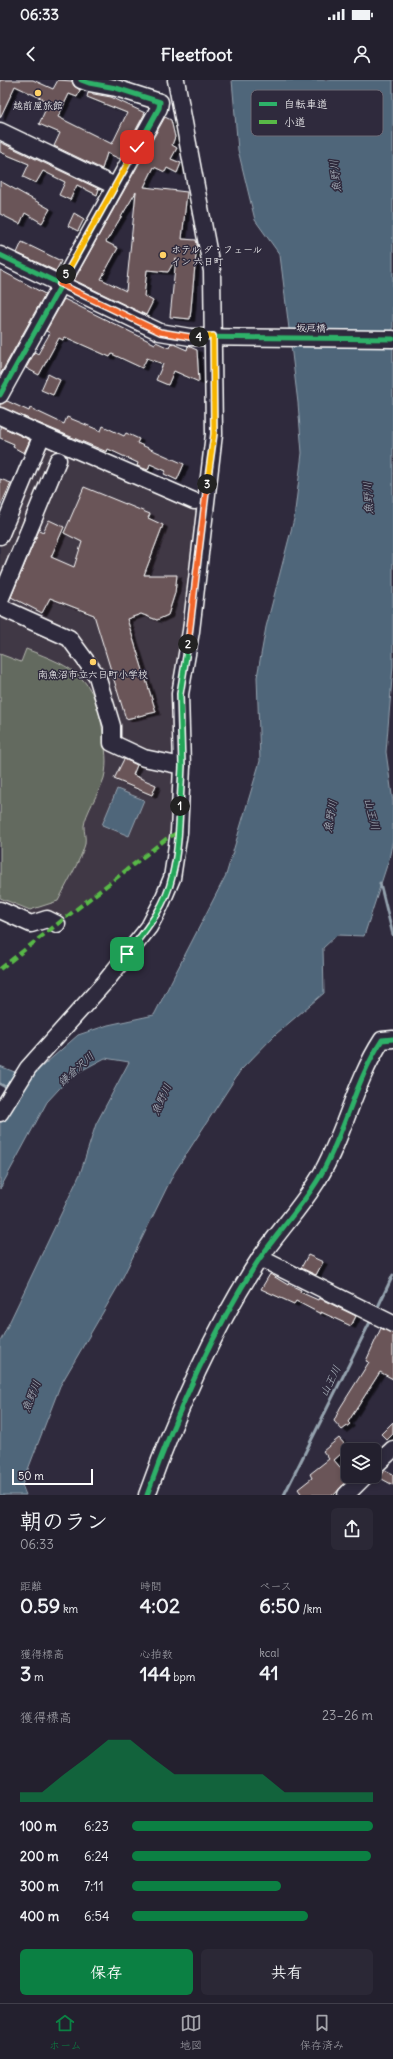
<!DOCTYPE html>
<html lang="ja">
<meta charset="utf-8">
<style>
:root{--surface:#23202e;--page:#2b2836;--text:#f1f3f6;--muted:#a3a3aa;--line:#403e4a;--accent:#0b8043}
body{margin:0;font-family:Delius,"Klee One",sans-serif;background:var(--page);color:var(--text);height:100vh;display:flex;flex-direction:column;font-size:15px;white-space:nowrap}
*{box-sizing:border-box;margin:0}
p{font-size:13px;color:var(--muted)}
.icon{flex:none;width:22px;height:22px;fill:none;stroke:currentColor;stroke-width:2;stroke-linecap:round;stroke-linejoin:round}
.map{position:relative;height:1415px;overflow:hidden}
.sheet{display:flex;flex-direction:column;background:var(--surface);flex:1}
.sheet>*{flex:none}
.fabs{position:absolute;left:341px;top:1363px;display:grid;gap:8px}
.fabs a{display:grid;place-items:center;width:40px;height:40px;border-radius:6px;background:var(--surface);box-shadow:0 2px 6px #0003,0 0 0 1px var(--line);font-size:20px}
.scale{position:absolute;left:12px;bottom:10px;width:81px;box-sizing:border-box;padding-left:4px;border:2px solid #fff;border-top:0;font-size:11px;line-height:14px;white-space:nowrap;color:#fff;-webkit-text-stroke:3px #2f2a3d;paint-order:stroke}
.pin{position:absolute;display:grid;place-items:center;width:34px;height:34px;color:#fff;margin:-17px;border-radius:8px;box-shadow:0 2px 6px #0006}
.km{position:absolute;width:20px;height:20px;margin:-10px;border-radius:50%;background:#222;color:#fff;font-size:11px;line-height:20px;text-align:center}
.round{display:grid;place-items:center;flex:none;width:42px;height:42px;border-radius:6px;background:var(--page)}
.summary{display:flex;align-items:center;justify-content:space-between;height:68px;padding:0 20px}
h1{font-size:22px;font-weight:700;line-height:30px}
.metrics{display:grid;grid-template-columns:repeat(3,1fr);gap:6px;height:68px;padding:4px 20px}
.metrics div{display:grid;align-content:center}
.metrics b{font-size:20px;font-weight:700}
.metrics small{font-size:11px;font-weight:400}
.metrics p{font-size:11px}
.chart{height:112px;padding:8px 20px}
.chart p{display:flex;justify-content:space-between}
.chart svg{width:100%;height:72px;margin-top:4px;fill:var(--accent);opacity:.7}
.primary-button{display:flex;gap:8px;margin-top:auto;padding:8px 20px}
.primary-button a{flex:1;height:46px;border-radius:6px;background:var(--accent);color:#fff;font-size:16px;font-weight:700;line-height:46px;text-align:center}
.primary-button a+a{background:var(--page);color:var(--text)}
ul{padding:0 20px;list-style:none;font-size:13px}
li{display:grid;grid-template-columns:64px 48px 1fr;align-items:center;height:30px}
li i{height:10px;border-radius:5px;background:var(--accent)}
.status{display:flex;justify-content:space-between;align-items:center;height:28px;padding:0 20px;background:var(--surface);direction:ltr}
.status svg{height:11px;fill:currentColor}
header{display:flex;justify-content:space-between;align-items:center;height:52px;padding:0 20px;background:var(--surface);font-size:18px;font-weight:700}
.dock{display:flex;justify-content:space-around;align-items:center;height:56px;border-top:1px solid var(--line);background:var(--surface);font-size:11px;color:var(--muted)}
.dock a{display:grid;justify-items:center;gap:2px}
.dock .selected{color:var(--accent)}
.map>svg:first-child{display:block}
.built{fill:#413745}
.green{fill:#646b5e;stroke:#b2b5ae}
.water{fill:#4f667a;stroke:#95a3af}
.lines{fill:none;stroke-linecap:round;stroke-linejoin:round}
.stream{stroke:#95a3af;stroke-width:3}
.building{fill:#6a5559;stroke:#fff;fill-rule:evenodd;filter:url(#shadow)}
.minor-casing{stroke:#fff;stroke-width:19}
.minor{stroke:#2f2a3d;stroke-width:16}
.quiet{stroke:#58b947;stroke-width:4;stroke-dasharray:8 4;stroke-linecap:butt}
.cycleway-casing{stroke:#2f2a3d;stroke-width:8}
.cycleway{stroke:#2db169;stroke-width:5}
.split-1-casing{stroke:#fff;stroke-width:8}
.split-2-casing{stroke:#fff;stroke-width:8}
.split-3-casing{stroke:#fff;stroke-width:8}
.split-4-casing{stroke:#fff;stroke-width:8}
.split-5-casing{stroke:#fff;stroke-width:8}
.split-6-casing{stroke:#fff;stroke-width:8}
.split-1{stroke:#22a559;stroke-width:5}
.split-2{stroke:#22a559;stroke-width:5}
.split-3{stroke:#f0652b;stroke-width:5}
.split-4{stroke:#f5b400;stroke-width:5}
.split-5{stroke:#f0652b;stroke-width:5}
.split-6{stroke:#f5b400;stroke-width:5}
.poi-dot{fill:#ffd166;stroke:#2f2a3d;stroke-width:1.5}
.labels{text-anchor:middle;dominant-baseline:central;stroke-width:3;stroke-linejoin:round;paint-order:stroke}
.poi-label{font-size:10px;fill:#fff;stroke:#2f2a3d}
.street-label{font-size:10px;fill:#fff;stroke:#2f2a3d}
.water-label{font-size:11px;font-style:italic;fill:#b0bac3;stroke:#2f2a3d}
.key{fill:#2f2a3d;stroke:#6d6a77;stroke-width:1}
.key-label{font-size:11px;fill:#fff}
</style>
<div class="status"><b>06:33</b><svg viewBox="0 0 49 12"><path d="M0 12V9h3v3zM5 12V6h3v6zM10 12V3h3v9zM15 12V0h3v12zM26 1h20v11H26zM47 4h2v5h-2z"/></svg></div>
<header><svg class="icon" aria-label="back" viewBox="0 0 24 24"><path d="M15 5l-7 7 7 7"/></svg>Fleetfoot<svg class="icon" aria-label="person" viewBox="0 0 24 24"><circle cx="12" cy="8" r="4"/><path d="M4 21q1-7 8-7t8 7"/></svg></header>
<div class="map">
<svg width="393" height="1415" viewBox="0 0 393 1415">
<defs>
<filter id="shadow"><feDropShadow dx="4.5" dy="2.5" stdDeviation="0" flood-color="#0009"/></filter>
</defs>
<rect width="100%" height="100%" fill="#2f2a3d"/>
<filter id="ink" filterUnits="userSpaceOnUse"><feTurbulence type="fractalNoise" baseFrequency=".025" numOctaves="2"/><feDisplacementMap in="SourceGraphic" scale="8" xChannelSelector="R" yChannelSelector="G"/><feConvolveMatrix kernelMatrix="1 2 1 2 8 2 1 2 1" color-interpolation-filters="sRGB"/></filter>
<g filter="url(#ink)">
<polygon class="built" points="42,355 205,430 191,551 179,752 165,759 57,844 0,830 0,456"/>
<path class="green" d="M26,569C76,588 95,597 103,653C105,669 108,682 104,698C100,711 85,734 84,746C84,752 86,757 85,764C82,777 65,807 58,821L30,830L0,818V574L21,582Z"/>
<g class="water">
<polygon points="232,0 393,0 393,586 386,672 393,722 393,759 389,779 364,856 337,855 323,868 324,913 276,954 240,991 174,1093 120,1203 60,1306 22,1405 26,1415 0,1415 0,1262 80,1094 96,1044 129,982 105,978 71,996 47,1022 0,1109 0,1043 18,1014 0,1003 0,986 29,998 78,955 108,945 154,935 226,795 260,681 257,597 266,547 294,439 302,373 298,323 280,175 255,140 238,70"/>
<polygon points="117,709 144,720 129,756 102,745"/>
</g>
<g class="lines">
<g class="stream">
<polyline points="380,803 393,855"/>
<polyline points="0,1004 9,1009"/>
<polyline points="376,1231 393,1195"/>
<polyline points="284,1415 371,1240"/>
</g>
</g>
<g class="building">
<polygon points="0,0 33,0 53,9 58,0 72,1 74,6 80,10 77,17 69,14 58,37 112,64 127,33 87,17 88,13 111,17 145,33 120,79 107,73 102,89 54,66 60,53 39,44 49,22 15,6 0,38"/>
<path d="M165,37L171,40L175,57L172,65L177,68L171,79L181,83L177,93L167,88L165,92L154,87L144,107L187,112L182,159L196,160L197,164L190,239L170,237L176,178L168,192L147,190L144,216L153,221L146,235L74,200ZM136,112L135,122L126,211L101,199L118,168L106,162Z"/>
<polygon points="0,62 99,109 97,115 77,105 70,120 59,115 65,102 43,91 36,103 23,97 29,84 0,72"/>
<polygon points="0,101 50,129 42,143 25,133 20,144 0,134"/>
<polygon points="74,133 84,139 78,151 68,146"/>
<polygon points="22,162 61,181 56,191 17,173"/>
<polygon points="0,190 45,214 0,295"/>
<polygon points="64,219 155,264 156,262 169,268 171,263 187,270 188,266 197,270 199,302 174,291 168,305 156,300 163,284 147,278 142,288 112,274 110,277 65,257 63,260 59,258 39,295 26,288 35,272 38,274 50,253 46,251"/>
<polygon points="48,294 60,300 53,315 41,310"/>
<polygon points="7,321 29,331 30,328 64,344 67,337 101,351 103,346 124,356 126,353 139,359 137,363 184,384 177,400 164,394 166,391 150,384 148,390 137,386 138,383 108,369 107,372 0,327 0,324"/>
<polygon points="0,346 30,360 24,373 13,367 14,364 0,358"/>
<polygon points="0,399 11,403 0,427"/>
<polygon points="84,407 150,434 148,438 163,445 144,495 177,495 175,513 168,535 157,540 141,534 127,539 156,632 126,639 94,535 50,518 42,533 11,517 39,450 43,452 49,440 64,447 51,477 74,487 82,462 64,453"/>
<polygon points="124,679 137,685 133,695 156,705 152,715 114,699"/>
<polygon points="308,1175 323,1182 316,1195 301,1188"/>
<polygon points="270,1194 288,1205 288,1204 301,1210 300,1212 318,1220 319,1218 356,1236 351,1246 321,1232 321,1234 296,1221 294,1224 261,1209"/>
<polygon points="381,1248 393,1253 393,1299 380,1292 348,1342 350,1344 342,1350 334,1341 340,1328 369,1282 366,1281"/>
<polygon points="393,1342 393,1354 387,1360 381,1354"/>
<polygon points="339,1358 348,1368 334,1380 349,1398 334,1415 302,1415 298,1409 312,1398 310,1394 329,1379 323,1371"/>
<polygon points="385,1390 393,1394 393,1405 380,1398"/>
</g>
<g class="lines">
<defs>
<g id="minor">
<polyline points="0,51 115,106"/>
<polyline points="0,175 160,252 190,257 393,259"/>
<polyline points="0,315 159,28 160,22 116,8 89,3 81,0"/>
<polyline points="0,336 42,355 0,456"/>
<polyline points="42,355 194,421"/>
<polyline points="0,520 58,380"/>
<polyline points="0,527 69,558 97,596 112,646 112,663 144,678 182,686"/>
<polyline points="0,830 31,844 47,839 57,844"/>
<polyline points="0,1033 28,988 106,901 149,847 161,824 172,798 179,752 182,686 180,614 191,551 214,354 212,191 176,0"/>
<polyline points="260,1178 393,1244"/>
<polyline points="374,1387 393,1369"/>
<path d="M147,1415C176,1334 213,1250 260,1178C279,1151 302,1126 319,1098C345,1054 354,1003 382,960L393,959"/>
<polyline points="346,1415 365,1396"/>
</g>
</defs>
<use href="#minor" class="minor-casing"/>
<use href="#minor" class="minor"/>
<polyline class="quiet" points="0,889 166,759 179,752"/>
<defs>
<g id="cycleway">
<polyline points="0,175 160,252 190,257 393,259"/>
<polyline points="0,315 159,28 160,22 116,8 89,3 81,0"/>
<path d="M147,1415C176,1334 213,1250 260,1178C279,1151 302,1126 319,1098C345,1054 354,1003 382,960L393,959"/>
</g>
</defs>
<use href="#cycleway" class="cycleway-casing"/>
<use href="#cycleway" class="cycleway"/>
</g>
</g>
<g class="lines" filter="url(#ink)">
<defs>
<path id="split-1" d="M127,874C145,851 166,826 172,797C178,773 179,749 180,726"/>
<polyline id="split-2" points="180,726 182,686 180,614 188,564"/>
<polyline id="split-3" points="188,564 207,404"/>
<polyline id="split-4" points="199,257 213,256 214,354 207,404"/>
<polyline id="split-5" points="66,194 60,204 160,252 190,257 199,257"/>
<polyline id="split-6" points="66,194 137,67"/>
</defs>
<use href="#split-1" class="split-1-casing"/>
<use href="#split-2" class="split-2-casing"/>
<use href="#split-3" class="split-3-casing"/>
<use href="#split-4" class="split-4-casing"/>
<use href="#split-5" class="split-5-casing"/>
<use href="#split-6" class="split-6-casing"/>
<use href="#split-1" class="split-1"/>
<use href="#split-2" class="split-2"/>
<use href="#split-3" class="split-3"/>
<use href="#split-4" class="split-4"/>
<use href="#split-5" class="split-5"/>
<use href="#split-6" class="split-6"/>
</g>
<g class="poi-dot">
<circle cx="38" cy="13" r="4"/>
<circle cx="163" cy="175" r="4"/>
<circle cx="93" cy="582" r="4"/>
</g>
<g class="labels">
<g class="poi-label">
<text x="38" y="25">越前屋旅館</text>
<text x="171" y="169" text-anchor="start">ホテル ダ・フェール<tspan x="171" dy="12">イン 六日町</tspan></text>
<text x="93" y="594">南魚沼市立六日町小学校</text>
</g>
<g class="street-label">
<text transform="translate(311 248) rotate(1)">坂戸橋</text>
</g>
<g class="water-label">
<text transform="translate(335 96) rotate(-96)">魚野川</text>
<text transform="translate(368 418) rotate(-93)">魚野川</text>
<text transform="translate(372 734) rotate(76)">山王川</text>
<text transform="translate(330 736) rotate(-80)">魚野川</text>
<text transform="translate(76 989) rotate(-42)">鎌倉沢川</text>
<text transform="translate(161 1019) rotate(-65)">魚野川</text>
<text transform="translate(330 1301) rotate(-64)">山王川</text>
<text transform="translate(31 1316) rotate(-68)">魚野川</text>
</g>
</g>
<rect x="251" y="10" width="132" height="46" rx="6" class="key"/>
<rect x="259" y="22" width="18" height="4" fill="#2db169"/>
<rect x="259" y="40" width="18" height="4" fill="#58b947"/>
<g class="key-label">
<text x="284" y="28">自転車道</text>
<text x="284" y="46">小道</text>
</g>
</svg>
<div class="fabs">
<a><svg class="icon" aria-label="layers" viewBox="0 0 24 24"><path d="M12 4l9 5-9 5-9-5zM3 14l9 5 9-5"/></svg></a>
</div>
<div class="scale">50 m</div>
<div class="pin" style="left:127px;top:874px;background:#1e9e55"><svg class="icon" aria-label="arrive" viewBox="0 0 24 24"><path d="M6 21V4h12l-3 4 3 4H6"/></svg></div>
<div class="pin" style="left:137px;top:67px;background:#d93025"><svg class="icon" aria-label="check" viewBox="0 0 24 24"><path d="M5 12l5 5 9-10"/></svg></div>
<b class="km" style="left:180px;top:726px">1</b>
<b class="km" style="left:188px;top:564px">2</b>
<b class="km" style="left:207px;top:404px">3</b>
<b class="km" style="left:199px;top:257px">4</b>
<b class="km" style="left:66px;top:194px">5</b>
</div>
<section class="sheet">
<div class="summary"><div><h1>朝のラン</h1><p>06:33</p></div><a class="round"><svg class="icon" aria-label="share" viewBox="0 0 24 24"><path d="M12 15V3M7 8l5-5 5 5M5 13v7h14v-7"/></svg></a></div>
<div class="metrics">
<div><p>距離</p><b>0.59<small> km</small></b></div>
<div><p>時間</p><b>4:02</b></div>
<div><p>ペース</p><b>6:50<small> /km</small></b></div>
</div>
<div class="metrics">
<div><p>獲得標高</p><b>3<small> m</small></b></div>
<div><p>心拍数</p><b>144<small> bpm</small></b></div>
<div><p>kcal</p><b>41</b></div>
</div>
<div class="chart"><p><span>獲得標高</span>23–26 m</p>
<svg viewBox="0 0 160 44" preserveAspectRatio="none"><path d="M0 44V38L10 38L20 27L30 17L40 6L50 6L60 17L70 27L80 27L90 27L100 27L110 27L120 38L130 38L140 38L150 38L160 38V44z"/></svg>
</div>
<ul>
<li><b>100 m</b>6:23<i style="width:100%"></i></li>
<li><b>200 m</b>6:24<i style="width:99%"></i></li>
<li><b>300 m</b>7:11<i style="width:62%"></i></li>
<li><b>400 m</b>6:54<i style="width:73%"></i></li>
</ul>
<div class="primary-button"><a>保存</a><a>共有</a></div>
</section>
<nav class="dock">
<a class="selected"><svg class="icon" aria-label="home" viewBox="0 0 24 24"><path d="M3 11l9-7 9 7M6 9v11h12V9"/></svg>ホーム</a>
<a><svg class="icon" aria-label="map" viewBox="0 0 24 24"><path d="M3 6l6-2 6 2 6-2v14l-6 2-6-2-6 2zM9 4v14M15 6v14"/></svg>地図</a>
<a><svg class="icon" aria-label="saved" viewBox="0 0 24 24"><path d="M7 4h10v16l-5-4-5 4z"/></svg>保存済み</a>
</nav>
